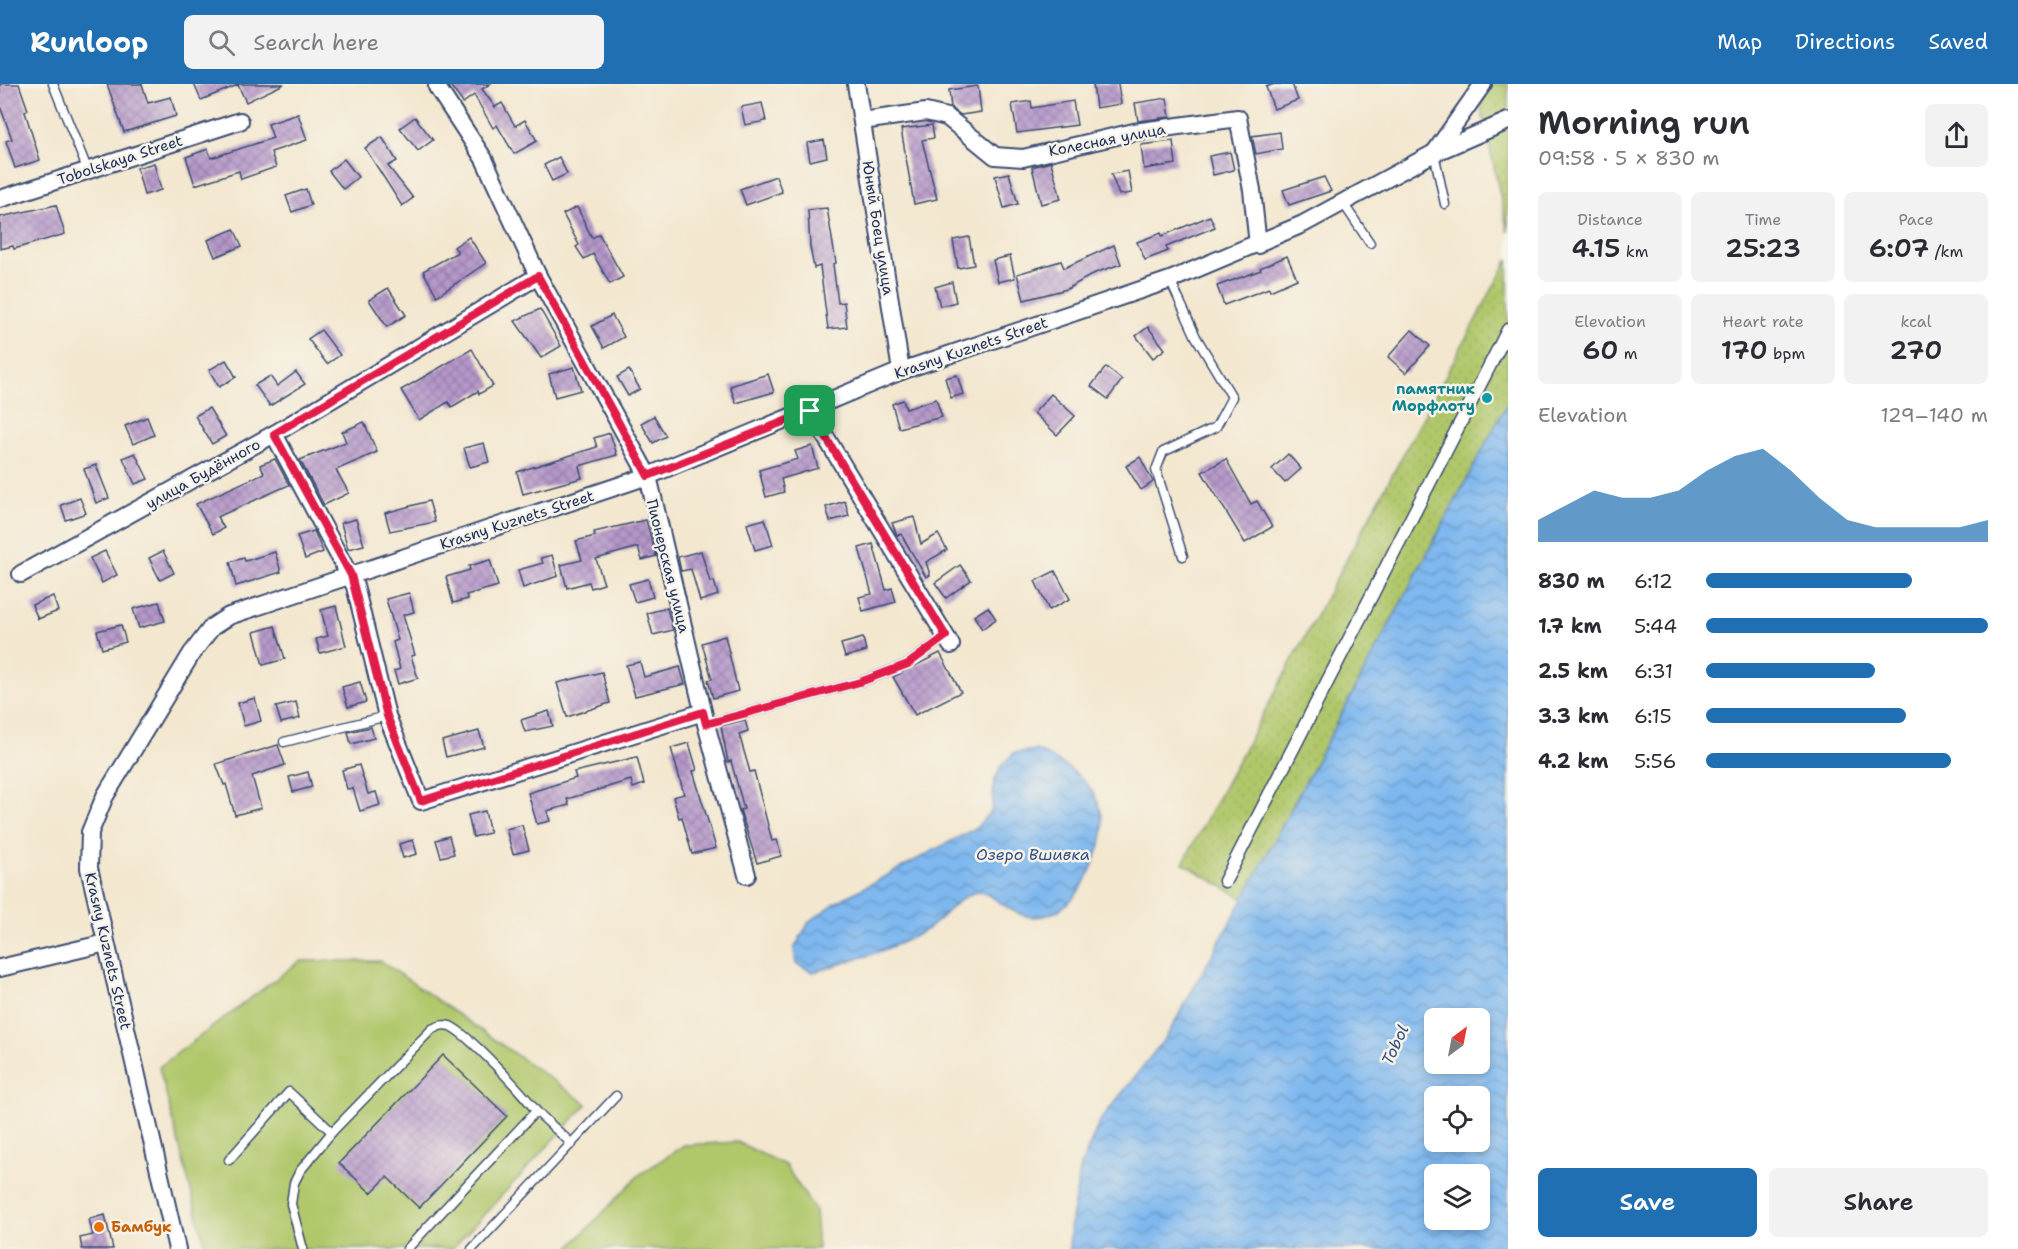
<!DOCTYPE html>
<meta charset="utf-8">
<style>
:root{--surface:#fff;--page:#f2f2f3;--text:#2b2b33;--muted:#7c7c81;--accent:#1f6fb2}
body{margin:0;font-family:"Shantell Sans",sans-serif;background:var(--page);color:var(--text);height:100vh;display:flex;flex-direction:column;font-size:22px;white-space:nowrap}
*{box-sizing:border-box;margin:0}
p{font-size:20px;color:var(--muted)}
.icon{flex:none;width:33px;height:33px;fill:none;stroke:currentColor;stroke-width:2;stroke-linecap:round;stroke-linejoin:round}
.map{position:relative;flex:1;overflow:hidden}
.side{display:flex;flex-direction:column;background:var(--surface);width:510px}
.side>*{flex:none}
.needle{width:39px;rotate:32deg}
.controls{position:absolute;left:1424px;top:924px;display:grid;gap:12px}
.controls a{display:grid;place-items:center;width:66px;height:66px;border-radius:9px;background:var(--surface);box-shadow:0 3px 9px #0003;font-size:30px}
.pin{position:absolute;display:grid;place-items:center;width:51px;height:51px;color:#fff;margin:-26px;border-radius:12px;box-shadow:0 3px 9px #0006}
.round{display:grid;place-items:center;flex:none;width:63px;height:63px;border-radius:9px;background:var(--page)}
.summary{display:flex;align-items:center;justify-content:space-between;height:102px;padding:0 30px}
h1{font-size:33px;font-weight:600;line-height:45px}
.stats{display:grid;grid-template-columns:repeat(3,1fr);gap:9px;height:102px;padding:6px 30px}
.stats div{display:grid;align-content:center;border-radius:9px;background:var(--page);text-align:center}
.stats b{font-size:26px;font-weight:600}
.stats small{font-size:16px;font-weight:400}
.stats p{font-size:16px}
.chart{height:168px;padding:12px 30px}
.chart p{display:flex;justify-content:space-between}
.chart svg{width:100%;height:108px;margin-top:6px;fill:var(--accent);opacity:.7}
.button{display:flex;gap:12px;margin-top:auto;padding:12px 30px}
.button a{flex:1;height:69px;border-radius:9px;background:var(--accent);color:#fff;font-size:24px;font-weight:600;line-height:69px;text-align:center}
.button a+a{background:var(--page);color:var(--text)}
ul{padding:0 30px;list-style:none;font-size:20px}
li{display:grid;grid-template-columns:96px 72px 1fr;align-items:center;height:45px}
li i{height:15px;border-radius:8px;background:var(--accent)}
header{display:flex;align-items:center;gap:36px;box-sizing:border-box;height:84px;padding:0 30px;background:var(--accent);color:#fff}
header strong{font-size:28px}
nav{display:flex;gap:33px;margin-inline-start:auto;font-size:21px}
.search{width:420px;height:54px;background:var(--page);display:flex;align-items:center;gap:15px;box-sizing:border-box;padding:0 21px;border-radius:9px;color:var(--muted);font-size:22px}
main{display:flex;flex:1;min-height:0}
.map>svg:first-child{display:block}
.park{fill:url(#park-dots);stroke:#667b64;stroke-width:1.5}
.pitch{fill:#b0c76b;stroke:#667b64;stroke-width:1.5}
.water{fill:url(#water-waves);stroke:#4c74a6;stroke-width:1.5;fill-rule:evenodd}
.building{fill:url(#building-cross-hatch)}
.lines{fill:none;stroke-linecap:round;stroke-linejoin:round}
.service-casing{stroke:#3b4b6f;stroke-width:11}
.pedestrian-casing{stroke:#3b4b6f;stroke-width:15}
.minor-casing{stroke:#3b4b6f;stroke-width:20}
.service{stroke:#fff;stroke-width:8}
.pedestrian{stroke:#fff;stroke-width:12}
.minor{stroke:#fff;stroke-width:16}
.route-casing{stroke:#fff;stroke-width:12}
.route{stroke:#e11d48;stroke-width:8}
.culture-dot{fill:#0f9aa8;stroke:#f7f3e8;stroke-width:2}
.food-dot{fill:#e8710a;stroke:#f7f3e8;stroke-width:2}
.labels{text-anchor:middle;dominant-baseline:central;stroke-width:5;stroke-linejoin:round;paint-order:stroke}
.street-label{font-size:15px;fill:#1b2f5e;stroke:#f7f3e8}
.culture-label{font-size:15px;font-weight:bold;fill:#0d838f;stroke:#f7f3e8;text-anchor:end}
.food-label{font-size:15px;font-weight:bold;fill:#c56008;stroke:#f7f3e8;text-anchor:start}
.water-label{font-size:16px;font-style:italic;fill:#345182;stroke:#f7f3e8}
</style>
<header>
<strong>Runloop</strong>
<div class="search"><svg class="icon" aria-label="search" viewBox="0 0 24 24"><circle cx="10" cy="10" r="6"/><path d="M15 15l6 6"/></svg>Search here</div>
<nav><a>Map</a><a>Directions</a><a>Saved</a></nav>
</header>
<main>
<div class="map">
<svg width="1508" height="1165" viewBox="0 0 1508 1165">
<defs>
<pattern id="park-dots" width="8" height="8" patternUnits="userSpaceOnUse" patternTransform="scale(1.5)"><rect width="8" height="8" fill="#b0c76b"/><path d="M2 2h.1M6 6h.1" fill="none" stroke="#97ab5f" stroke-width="1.8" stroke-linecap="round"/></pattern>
<pattern id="water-waves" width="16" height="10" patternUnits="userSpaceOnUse" patternTransform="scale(1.5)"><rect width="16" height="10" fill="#7eb8ef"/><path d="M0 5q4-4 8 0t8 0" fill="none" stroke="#6696c5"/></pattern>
<pattern id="building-cross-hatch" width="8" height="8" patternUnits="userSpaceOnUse" patternTransform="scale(1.5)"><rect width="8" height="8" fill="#b698ca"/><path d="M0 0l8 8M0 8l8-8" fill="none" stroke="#937ca7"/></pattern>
</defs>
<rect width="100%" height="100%" fill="#f7f3e8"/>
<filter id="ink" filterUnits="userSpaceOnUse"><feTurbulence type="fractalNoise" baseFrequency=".0167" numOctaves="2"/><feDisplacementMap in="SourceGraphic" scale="12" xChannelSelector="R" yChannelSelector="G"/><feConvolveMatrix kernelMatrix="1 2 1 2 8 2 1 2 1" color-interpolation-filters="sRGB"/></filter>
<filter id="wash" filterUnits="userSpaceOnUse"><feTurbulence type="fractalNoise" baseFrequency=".008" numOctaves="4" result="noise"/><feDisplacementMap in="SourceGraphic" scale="24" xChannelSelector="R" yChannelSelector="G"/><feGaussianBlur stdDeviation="1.35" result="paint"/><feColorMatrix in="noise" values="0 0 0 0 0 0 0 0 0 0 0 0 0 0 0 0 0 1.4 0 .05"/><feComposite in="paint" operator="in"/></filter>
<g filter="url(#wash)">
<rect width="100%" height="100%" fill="#f3e7cf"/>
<g class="park">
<polygon points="1476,0 1508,0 1508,148"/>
<polygon points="1508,176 1508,318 1243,815 1183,779"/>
</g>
<g class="pitch">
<polygon points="300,877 381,877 587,1020 452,1165 206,1165 159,983"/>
<polygon points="737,1058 785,1081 815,1126 818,1165 568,1165 639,1091 684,1061"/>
</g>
<g class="water">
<path d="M1508,318V1165H1069L1071,1135L1081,1082L1100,1037L1167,952L1243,815ZM1434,934H1479V980H1434ZM1434,1012H1479V1058H1434ZM1434,1090H1479V1136H1434Z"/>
<path d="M1036,666C1071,682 1105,704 1103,748C1103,757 1097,769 1094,778C1087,796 1077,815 1060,825C1015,852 996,801 973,809C954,816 944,834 927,845C893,866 851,877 813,888L796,880L794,865L809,838L837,818L976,744L992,726L994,698L1001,682L1014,669Z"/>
</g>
<g id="blocks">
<g class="building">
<polygon points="0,0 19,0 28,26 25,28 40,76 15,84 6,57 12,55 0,22"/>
<polygon points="107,0 142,0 148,19 171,13 176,32 124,48"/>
<polygon points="194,0 284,0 246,18 238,1 201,16"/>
<polygon points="449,0 490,0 482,5 495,23 502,19 515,42 525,36 537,57 514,70 497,41 493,44 474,11 463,19"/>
<polygon points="1093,0 1118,0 1121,20 1096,24"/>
<polygon points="1274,0 1292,0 1298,16 1274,25 1266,3"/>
<polygon points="978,2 981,28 961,31 951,24 949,6"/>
<polygon points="1167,14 1170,33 1138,37 1135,19"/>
<polygon points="1031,17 1032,24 1073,17 1077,41 1017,49 1012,20"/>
<polygon points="762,19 766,37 745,41 741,23"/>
<polygon points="298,30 307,56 271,68 276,83 241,95 239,87 195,101 186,73 208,65 211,74 273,54 268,40"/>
<polygon points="415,33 433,56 418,67 400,44"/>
<polygon points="932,41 934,54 922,56 937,115 914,120 901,45"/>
<polygon points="1280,48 1282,65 1256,70 1252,52"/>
<polygon points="382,53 397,77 388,82 413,114 402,122 365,64"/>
<polygon points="824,56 827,73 810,77 807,59"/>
<polygon points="1173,57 1176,80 1144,85 1141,61"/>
<polygon points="1230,68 1234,86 1213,91 1209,72"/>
<polygon points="559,73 567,90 552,97 544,81"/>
<polygon points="344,75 358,93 343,105 329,87"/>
<polygon points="1051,78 1061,115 1041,120 1032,83"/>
<polygon points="154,79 161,106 144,111 137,84"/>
<polygon points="1128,87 1132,109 1119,111 1111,90"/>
<polygon points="1009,89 1018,120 1004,124 995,92"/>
<polygon points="776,92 782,108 746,121 740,105"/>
<polygon points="1324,93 1331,107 1289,121 1283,106"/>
<polygon points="306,105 311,121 292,128 286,112"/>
<polygon points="56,121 65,150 14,165 13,162 0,165 0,133"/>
<polygon points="577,123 592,154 599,150 623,193 610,200 593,170 584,175 576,163 579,161 563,130"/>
<polygon points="827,124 836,179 833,180 838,219 844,218 847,243 828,245 820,182 814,184 810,163 808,126"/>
<polygon points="1210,132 1215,143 1166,163 1168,167 1145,176 1137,158 1161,149 1162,152"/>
<polygon points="234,145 242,162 215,173 208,156"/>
<polygon points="469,153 486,179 437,212 423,187 458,168 454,163"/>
<polygon points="969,153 974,181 958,184 953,156"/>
<polygon points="1114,161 1121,180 1095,189 1067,205 1024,216 1017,190 1061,177 1064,184"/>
<polygon points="1010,172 1015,194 998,198 993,176"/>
<polygon points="1287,172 1297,195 1270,207 1269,204 1224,221 1217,202 1261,186 1260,184"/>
<polygon points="952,198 956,218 940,222 935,203"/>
<polygon points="388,204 406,231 387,243 369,216"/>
<polygon points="540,225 561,262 541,274 515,237"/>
<polygon points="612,231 624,253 604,264 592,242"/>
<polygon points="1148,243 1165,265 1153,274 1136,252"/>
<polygon points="321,246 340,271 327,280 308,255"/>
<polygon points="1412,246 1430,262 1406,289 1388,273"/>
<polygon points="472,265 493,302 479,310 478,307 452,323 448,318 419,336 401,306"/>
<polygon points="226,276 236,293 219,303 209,286"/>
<polygon points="574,283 581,306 555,313 549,290"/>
<polygon points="1106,283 1122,296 1108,315 1091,302"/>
<polygon points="629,286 640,305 628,312 617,293"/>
<polygon points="296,288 305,300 270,322 255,301 270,292 277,302"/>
<polygon points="768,290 774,308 736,319 730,302"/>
<polygon points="957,291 963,310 951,314 945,294"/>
<polygon points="1051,310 1075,332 1057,351 1034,329"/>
<polygon points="936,315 942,333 899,344 892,320 903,316 906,325"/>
<polygon points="209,324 226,352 212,360 195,332"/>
<polygon points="654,332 666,352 653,359 641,339"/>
<polygon points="147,333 154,351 133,360 125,342"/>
<polygon points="364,338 377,368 336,386 349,409 324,421 300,376 346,358 342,348"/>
<polygon points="610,349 617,371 579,382 582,394 523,410 517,388 597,363 594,354"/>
<polygon points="484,359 489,378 470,383 464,364"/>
<polygon points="812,362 818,384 781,395 784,408 766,413 759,386 798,375 795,367"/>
<polygon points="135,369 148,395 135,400 123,374"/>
<polygon points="1288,370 1301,385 1285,399 1272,385"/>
<polygon points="1140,373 1153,398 1141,406 1126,382"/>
<polygon points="275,375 289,401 217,433 224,444 213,450 196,420 264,389 260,381"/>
<polygon points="1226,375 1251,420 1257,417 1272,443 1245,459 1202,388"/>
<polygon points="96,381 109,414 96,419 84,385"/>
<polygon points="80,414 86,429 66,436 61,421"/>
<polygon points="429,417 435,438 390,447 385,429"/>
<polygon points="845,417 849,432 830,437 826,423"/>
<polygon points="914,433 921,460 938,450 947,466 926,478 930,491 926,493 901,450 897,451 892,439"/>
<polygon points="356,435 364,461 348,465 341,439"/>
<polygon points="765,435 773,461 755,466 747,440"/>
<polygon points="646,436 656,472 642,476 638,463 596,475 604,500 591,504 589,498 567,504 561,481 582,476 576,457 595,452 594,448"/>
<polygon points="314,447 323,468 305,475 297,452"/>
<polygon points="873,460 886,506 892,504 896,518 863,527 859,513 872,510 859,464"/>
<polygon points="105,467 117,491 102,499 90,474"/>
<polygon points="163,467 174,489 160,496 149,474"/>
<polygon points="701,467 710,498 714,497 718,511 700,517 691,485 681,487 678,473"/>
<polygon points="275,468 281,488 236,502 230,478 244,474 245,477"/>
<polygon points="552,471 558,492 523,504 518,486 543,479 541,474"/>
<polygon points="490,476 498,502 466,511 468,515 453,519 446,493 470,486 469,482"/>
<polygon points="960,481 971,496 946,514 935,499"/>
<polygon points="1055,487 1070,515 1049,526 1035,497"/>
<polygon points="648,495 653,513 635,518 629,500"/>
<polygon points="409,509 414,528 403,531 415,571 411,572 418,594 398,600 394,587 400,585 393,558 398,556 386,515"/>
<polygon points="53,512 58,527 38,535 32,521"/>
<polygon points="159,518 165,537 139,544 133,525"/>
<polygon points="336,522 346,562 320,569 316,555 328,552 321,526"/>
<polygon points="988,523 996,535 982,545 974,532"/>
<polygon points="667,524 673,546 653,551 647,529"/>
<polygon points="121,541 126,558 102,565 97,547"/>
<polygon points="275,542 285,575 263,581 254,548"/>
<polygon points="725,552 738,607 713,614 708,596 712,595 702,559"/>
<polygon points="863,554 866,567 845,573 841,560"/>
<polygon points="940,569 961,608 915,631 893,593"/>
<polygon points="640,578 644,593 680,583 685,600 635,612 626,581"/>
<polygon points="602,588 610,619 567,633 557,599"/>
<polygon points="360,598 366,618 348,623 342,603"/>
<polygon points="255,614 261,637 244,642 238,619"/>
<polygon points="296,618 300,634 281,639 276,623"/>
<polygon points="549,627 553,642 525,648 521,636"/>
<polygon points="745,636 748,647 739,650 750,688 754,687 772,757 777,756 781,772 757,779 740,726 744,725 731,677 728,678 721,642"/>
<polygon points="371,643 374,654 351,660 348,648"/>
<polygon points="479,647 484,663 446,673 442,657"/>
<polygon points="689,659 697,686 693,687 716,764 692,770 682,733 679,734 673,713 684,710 671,664"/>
<polygon points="278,661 285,681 252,692 261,724 235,731 226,700 224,701 216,680"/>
<polygon points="637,673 644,700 633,704 631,696 567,715 569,721 547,727 550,737 537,740 528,709 576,694 574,688"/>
<polygon points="359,681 368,710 376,708 380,721 360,727 353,704 347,705 342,686"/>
<polygon points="308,688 312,703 293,708 289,693"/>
<polygon points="485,727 490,749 473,753 468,731"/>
<polygon points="522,741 529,766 513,770 506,745"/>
<polygon points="449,752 454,770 441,773 436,756"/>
<polygon points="413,756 417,770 403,774 399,760"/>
<polygon points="443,971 507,1032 419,1124 387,1093 371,1109 339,1079"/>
<polygon points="105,1131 113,1165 82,1165 80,1154 93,1151 89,1135"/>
</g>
</g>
</g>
<g filter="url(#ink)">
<use href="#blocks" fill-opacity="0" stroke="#3b4b6f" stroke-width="1.5"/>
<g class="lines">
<defs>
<g id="service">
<polyline points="53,0 88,87"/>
<polyline points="1434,69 1445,120"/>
<polyline points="1343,119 1370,159"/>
<polyline points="1170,196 1196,253 1232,313 1216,343 1163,368 1156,386 1183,472"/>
<polyline points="706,640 860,598 908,580 946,552"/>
<polyline points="284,658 387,632"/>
<polyline points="536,1027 572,1060"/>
<polyline points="229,1076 289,1008 332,1048"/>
<path d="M303,1165L291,1120L294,1099L300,1087L332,1048L432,945C439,942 443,940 450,942C468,950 523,1009 536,1027L407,1165"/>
<polyline points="472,1165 616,1012"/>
</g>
<polyline id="pedestrian" points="1225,797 1508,246"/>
<g id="minor">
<polyline points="856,0 901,287"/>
<polyline points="437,3 484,75 538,192 648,392 706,640 747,791"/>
<polyline points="862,37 926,28 947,33 995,72 1023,74 1134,48 1238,34 1252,106 1258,161"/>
<polyline points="1435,68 1483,0"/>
<polyline points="0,115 240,37"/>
<polyline points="810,327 951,561"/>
<polyline points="274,350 355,502 387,632 421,717 703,628"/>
<polyline points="21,490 274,350 538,192"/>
<polyline points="0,884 106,859"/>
<polyline points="177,1165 89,784 90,748 105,712 192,569 212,543 229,532 648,392 901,287 1170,196 1303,140 1434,69 1508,37"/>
</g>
</defs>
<use href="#service" class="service-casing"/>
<use href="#pedestrian" class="pedestrian-casing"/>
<use href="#minor" class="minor-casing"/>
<use href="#service" class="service"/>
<use href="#pedestrian" class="pedestrian"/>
<use href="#minor" class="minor"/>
</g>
</g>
<g class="lines" filter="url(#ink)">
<defs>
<polygon id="route" points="538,192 648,392 810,327 946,552 908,580 860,598 706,640 703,628 421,717 387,632 351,491 274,350"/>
</defs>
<use href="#route" class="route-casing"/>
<use href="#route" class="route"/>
</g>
<circle class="culture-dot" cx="1487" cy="314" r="6"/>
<circle class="food-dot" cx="99" cy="1143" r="6"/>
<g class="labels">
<g class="street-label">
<text transform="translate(1107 56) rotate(-11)">Колесная улица</text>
<text transform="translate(120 76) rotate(-18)">Tobolskaya Street</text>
<text transform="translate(878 144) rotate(81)">Юный Боец улица</text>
<text transform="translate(971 264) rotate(-19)">Krasny Kuznets Street</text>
<text transform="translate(203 390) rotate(-29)">улица Будённого</text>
<text transform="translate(517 436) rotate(-18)">Krasny Kuznets Street</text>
<text transform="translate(668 482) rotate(76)">Пионерская улица</text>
<text transform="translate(108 867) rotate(77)">Krasny Kuznets Street</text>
</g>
<g class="culture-label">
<text x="1475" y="305">памятник<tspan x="1475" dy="17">Морфлоту</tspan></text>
</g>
<g class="food-label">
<text x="111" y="1143">Бамбук</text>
</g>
<g class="water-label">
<text x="1033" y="770">Озеро Вшивка</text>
<text transform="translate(1395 961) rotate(-65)">Tobol</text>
</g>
</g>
</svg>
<div class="controls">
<a><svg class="needle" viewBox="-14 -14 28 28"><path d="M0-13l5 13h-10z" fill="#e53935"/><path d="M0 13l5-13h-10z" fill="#7c7c81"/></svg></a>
<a><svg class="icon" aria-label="locate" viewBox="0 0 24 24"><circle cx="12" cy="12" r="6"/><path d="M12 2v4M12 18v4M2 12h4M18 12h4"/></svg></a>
<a><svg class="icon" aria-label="layers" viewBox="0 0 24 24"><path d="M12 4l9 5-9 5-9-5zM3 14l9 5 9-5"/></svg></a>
</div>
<div class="pin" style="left:810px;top:327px;background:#1e9e55"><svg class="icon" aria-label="arrive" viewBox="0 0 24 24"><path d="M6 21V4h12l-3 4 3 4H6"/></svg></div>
</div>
<section class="side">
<div class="summary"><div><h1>Morning run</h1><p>09:58 · 5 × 830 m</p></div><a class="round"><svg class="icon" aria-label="share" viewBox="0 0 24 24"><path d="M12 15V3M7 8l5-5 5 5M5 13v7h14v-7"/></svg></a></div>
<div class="stats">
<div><p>Distance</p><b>4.15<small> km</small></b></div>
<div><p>Time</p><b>25:23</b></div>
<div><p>Pace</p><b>6:07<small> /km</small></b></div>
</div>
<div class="stats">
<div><p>Elevation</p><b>60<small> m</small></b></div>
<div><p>Heart rate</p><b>170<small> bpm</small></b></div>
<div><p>kcal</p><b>270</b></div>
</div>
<div class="chart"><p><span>Elevation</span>129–140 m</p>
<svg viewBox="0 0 160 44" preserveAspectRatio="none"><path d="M0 44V35L10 29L20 23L30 26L40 26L50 23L60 15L70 9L80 6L90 15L100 26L110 35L120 38L130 38L140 38L150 38L160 35V44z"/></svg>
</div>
<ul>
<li><b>830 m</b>6:12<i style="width:73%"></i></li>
<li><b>1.7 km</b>5:44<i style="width:100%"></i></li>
<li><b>2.5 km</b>6:31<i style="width:60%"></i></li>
<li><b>3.3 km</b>6:15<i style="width:71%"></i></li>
<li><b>4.2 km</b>5:56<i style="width:87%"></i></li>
</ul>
<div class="button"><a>Save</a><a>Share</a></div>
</section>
</main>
